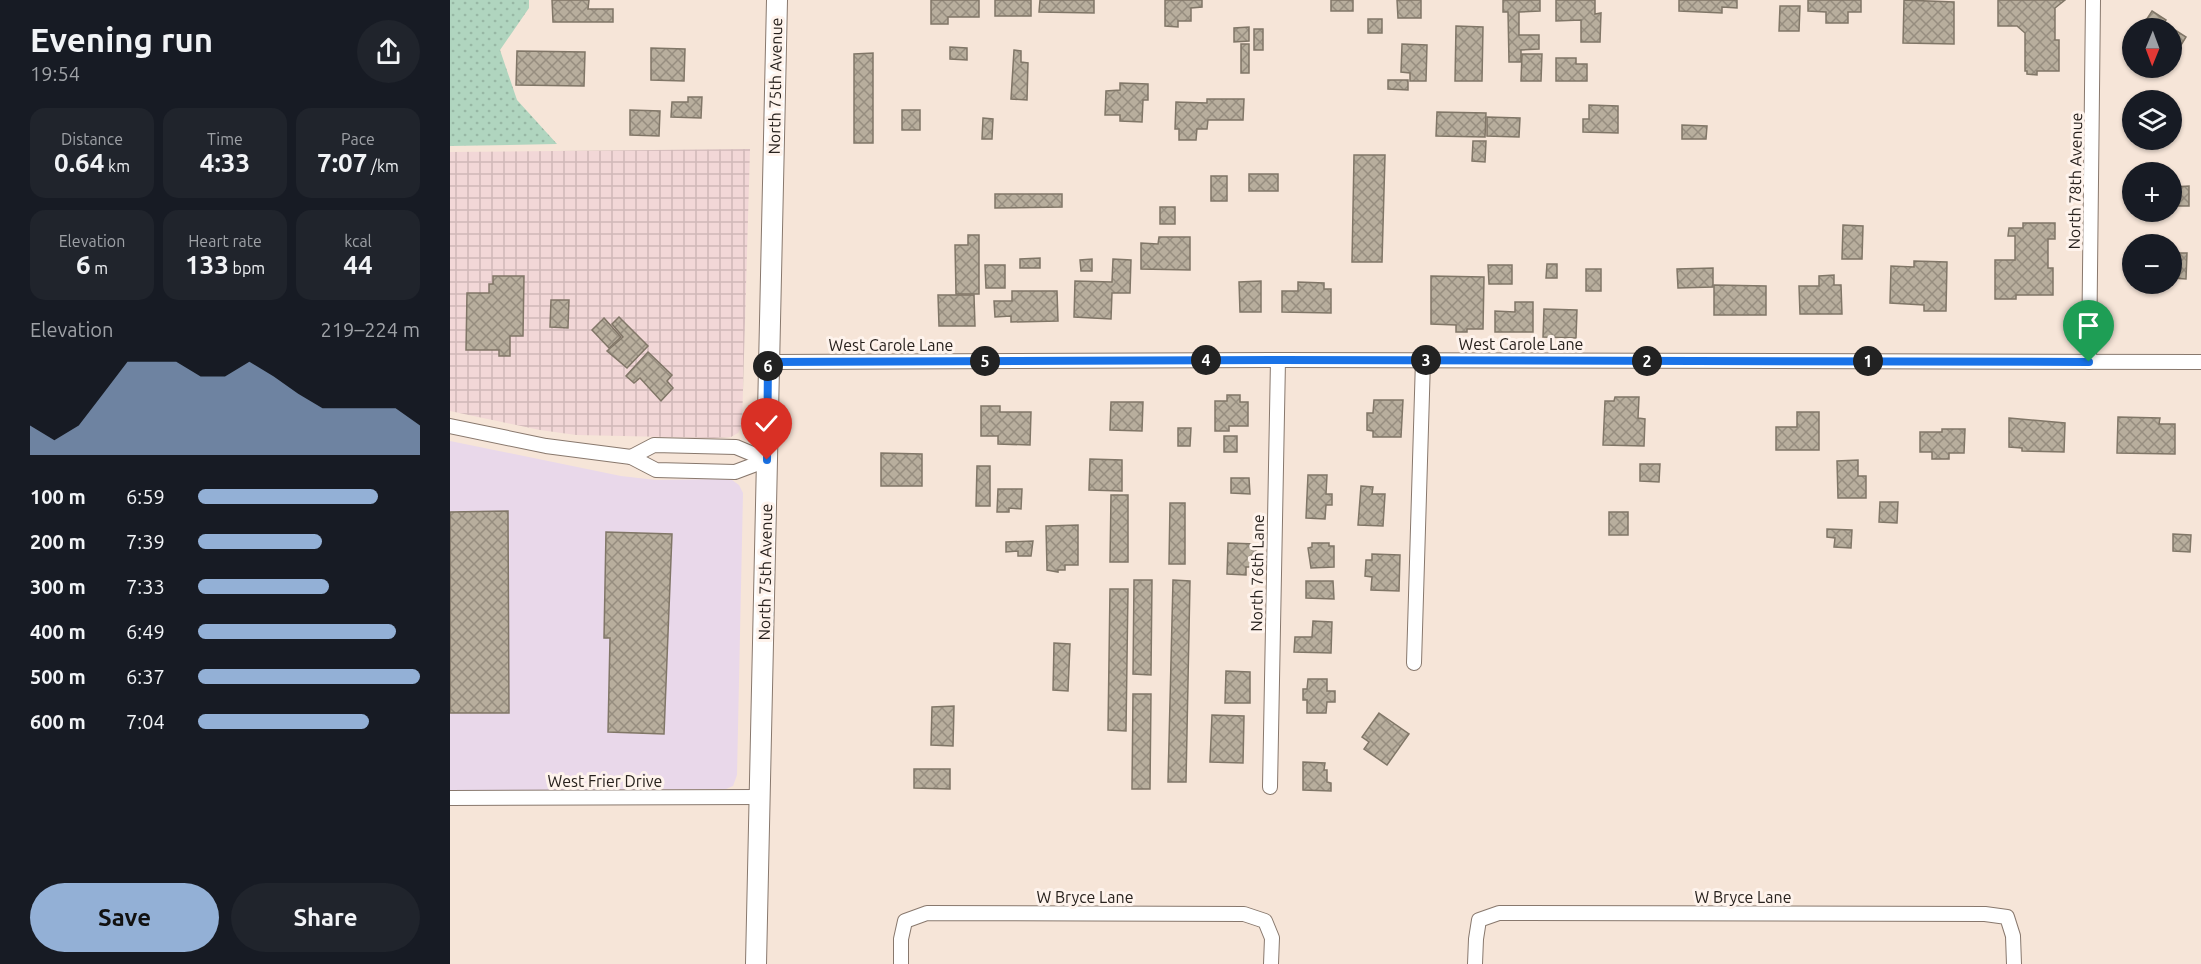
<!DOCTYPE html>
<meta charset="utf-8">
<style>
:root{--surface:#171b24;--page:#20242c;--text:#f1f3f6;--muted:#9ea1a6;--accent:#93b0d6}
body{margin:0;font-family:Ubuntu,sans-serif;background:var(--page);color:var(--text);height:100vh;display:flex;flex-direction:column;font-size:22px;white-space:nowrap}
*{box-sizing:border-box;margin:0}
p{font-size:20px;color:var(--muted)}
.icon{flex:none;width:33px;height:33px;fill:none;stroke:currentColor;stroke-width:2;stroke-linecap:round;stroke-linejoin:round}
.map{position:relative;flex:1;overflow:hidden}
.drawer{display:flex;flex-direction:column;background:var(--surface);width:450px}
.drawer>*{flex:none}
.needle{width:39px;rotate:181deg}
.fabs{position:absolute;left:1672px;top:18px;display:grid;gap:12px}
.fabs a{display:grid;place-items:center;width:60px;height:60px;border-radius:50%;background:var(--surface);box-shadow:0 2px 4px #0004;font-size:30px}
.pin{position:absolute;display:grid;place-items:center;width:51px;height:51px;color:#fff;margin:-62px -26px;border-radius:50% 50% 50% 0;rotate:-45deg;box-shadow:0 0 6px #0007}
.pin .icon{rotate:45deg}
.km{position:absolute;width:30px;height:30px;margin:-15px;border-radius:50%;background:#222;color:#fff;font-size:16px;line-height:30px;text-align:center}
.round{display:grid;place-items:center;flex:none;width:63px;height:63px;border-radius:32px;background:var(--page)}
.summary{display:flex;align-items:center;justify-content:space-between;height:102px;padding:0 30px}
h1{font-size:33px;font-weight:700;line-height:45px}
.figures{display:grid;grid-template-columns:repeat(3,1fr);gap:9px;height:102px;padding:6px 30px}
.figures div{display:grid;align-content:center;border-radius:15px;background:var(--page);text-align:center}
.figures b{font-size:26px;font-weight:700}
.figures small{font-size:16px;font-weight:400}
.figures p{font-size:16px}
.chart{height:168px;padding:12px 30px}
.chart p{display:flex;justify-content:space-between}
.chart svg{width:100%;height:108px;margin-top:6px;fill:var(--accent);opacity:.7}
.cta{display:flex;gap:12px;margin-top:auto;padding:12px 30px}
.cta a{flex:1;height:69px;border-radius:36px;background:var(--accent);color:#111;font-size:24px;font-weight:700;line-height:69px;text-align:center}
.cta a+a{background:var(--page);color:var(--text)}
ul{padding:0 30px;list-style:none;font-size:20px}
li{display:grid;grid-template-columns:96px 72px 1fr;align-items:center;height:45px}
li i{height:15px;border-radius:8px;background:var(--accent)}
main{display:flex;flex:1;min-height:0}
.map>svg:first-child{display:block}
.commercial{fill:#e9d8ea}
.industrial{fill:url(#industrial-grid)}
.grass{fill:url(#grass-dots)}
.building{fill:url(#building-cross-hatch);stroke:#807667;stroke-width:1.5}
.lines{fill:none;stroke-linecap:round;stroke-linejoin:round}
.minor-casing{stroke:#88786d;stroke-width:16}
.secondary-casing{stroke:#88786d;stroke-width:22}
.minor{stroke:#fff;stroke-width:14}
.secondary{stroke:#fff;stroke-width:20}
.route-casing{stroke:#fff;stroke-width:12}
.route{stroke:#1a73e8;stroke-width:8}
.labels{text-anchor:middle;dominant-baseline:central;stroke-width:6;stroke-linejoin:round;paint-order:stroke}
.street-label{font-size:16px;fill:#27211d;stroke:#fef3ec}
</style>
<main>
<section class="drawer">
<div class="summary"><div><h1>Evening run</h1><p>19:54</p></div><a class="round"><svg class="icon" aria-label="share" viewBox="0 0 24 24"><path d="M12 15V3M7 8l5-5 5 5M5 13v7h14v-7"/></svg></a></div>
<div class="figures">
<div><p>Distance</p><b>0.64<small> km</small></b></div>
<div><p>Time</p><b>4:33</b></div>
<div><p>Pace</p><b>7:07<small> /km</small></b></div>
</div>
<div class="figures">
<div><p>Elevation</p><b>6<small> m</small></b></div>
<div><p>Heart rate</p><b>133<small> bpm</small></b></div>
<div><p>kcal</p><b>44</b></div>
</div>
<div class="chart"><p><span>Elevation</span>219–224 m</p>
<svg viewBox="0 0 160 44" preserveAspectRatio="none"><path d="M0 44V32L10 38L20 32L30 19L40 6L50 6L60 6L70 12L80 12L90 6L100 12L110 19L120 25L130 25L140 25L150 25L160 32V44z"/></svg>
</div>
<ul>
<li><b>100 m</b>6:59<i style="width:81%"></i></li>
<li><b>200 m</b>7:39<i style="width:56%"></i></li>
<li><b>300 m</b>7:33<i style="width:59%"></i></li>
<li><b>400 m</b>6:49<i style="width:89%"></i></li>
<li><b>500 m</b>6:37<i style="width:100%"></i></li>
<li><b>600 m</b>7:04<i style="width:77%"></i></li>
</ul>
<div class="cta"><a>Save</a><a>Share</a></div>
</section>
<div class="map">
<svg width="1751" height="964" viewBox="0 0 1751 964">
<defs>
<pattern id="industrial-grid" width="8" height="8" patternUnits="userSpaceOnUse" patternTransform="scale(1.5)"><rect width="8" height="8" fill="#f2d7d7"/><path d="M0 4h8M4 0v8" fill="none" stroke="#d0b8b8"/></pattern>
<pattern id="grass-dots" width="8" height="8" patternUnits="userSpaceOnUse" patternTransform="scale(1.5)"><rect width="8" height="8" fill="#b0d5bf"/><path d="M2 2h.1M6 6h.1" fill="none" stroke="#97b7a4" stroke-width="1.8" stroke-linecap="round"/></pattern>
<pattern id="building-cross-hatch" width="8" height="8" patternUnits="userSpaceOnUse" patternTransform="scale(1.5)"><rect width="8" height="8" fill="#b8ae9d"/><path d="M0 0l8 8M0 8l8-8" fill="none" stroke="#968d7f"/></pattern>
</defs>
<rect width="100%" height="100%" fill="#f6e5d8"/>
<polygon class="commercial" points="0,441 171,476 206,480 272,479 282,480 289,485 293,493 287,775 283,786 276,789 0,792"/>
<polygon class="industrial" points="300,149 292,425 288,433 281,437 264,438 126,435 90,430 0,411 0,152"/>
<polygon class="grass" points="0,0 79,0 79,8 50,50 67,100 107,144 0,146"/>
<g class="building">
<polygon points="102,0 139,0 138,9 163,9 163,22 103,22"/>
<polygon points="481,0 529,0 529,17 498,17 498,24 481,24"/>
<rect x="545" y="0" width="36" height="16"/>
<polygon points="590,0 644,0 644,13 589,12"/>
<polygon points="715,0 752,0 752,7 741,8 741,21 728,21 728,27 715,26"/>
<rect x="881" y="0" width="22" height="11"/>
<polygon points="947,0 971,0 971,18 948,18"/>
<polygon points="1053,0 1090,0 1090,11 1069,12 1069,35 1089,35 1089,49 1071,50 1071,62 1059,62 1058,12 1053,12"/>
<polygon points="1106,0 1145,0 1145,14 1151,13 1150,42 1131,42 1131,20 1106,21"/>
<polygon points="1229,0 1287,0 1287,8 1272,7 1272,13 1229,11"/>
<polygon points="1358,0 1411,0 1411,12 1398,12 1398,23 1376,23 1376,12 1358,11"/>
<polygon points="1454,0 1504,2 1504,44 1453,43"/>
<polygon points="1548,0 1615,0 1605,8 1605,40 1609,40 1609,71 1587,71 1587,75 1577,74 1577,71 1575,71 1575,33 1567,26 1548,26"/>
<polygon points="1330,6 1350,6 1349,31 1329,31"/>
<polygon points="1702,11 1716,20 1714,23 1736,37 1723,58 1722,28 1698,28 1693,25"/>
<rect x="918" y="19" width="14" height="14"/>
<polygon points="1006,26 1033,27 1032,81 1005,81"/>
<polygon points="799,27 799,41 784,42 784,28"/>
<rect x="804" y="29" width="9" height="21"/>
<rect x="791" y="44" width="8" height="29"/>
<polygon points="952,44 977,45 976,81 960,81 960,73 951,72"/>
<polygon points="500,47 517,48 517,60 500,59"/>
<polygon points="201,48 235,49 234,81 201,80"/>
<polygon points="564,50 571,51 571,62 578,63 577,100 561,99"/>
<polygon points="67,51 135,52 134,86 66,85"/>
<polygon points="423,53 423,143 404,143 404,54"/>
<polygon points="1072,54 1092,54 1091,81 1071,81"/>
<polygon points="1106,58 1126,58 1126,64 1137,64 1137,81 1106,81"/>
<polygon points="938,80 958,80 958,90 938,89"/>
<polygon points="670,83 698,84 698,100 693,100 692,122 670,121 670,115 655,115 656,91 670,90"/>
<polygon points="238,97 252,97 251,118 221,117 222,102 238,102"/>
<polygon points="757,99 794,99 793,120 758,120 757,129 747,129 746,140 729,140 729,129 725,129 726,102 757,103"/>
<polygon points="1139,105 1168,106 1168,133 1133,132 1133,119 1139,119"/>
<polygon points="180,110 210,111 209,136 180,135"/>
<rect x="452" y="110" width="18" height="20"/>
<polygon points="987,112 1036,113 1035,137 986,136"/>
<polygon points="1037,117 1070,118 1069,137 1037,136"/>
<polygon points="533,118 543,119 542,139 532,139"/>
<polygon points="1232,125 1257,126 1256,139 1232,139"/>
<polygon points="1023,141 1036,141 1035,162 1022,161"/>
<polygon points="904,155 935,155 932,262 902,262"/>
<rect x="799" y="174" width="29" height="17"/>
<rect x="761" y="176" width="16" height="25"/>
<polygon points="1739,186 1739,206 1722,206 1722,187"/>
<polygon points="545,194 612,194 612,207 545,208"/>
<rect x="710" y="207" width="15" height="17"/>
<polygon points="1573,223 1605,223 1605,239 1598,239 1598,268 1603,268 1603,295 1566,295 1566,299 1545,299 1545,260 1565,260 1565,236 1558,236 1559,228 1573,228"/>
<polygon points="1393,225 1413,226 1412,259 1392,259"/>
<polygon points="518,235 529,235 529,294 506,294 505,245 518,245"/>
<polygon points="709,237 740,237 740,270 691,269 691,243 708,244"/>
<polygon points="1722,253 1737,253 1736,279 1722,278"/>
<polygon points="590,258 590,268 570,268 570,259"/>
<polygon points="642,259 642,271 631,271 630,260"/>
<polygon points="663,259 681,260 680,293 662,293 661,319 624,317 625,281 662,282"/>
<polygon points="1464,261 1497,262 1496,311 1474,311 1474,305 1440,303 1441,266 1464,267"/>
<polygon points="1097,264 1107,264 1107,278 1096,278"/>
<polygon points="535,265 555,265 555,288 536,288"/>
<polygon points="1038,265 1062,265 1062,284 1039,284"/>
<polygon points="1263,268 1263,287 1228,288 1227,269"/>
<rect x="1136" y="269" width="15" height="22"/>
<polygon points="1384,275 1384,285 1391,285 1392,314 1350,314 1349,286 1369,286 1369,276"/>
<polygon points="43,276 74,276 73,336 60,336 60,356 49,356 49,350 16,350 17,293 39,293 39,284 43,284"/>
<polygon points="981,276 1034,277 1033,329 1017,329 1017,332 1006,332 1006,325 981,324"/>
<polygon points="811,281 811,312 790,312 789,282"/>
<polygon points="848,282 874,283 874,289 881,289 881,313 832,312 832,291 848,291"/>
<polygon points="1264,285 1316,286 1316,315 1264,315"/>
<polygon points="562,291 607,291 608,321 561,322 561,316 545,317 544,301 562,301"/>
<polygon points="488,295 524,295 525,326 489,326"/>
<polygon points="101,300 119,300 118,328 100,327"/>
<polygon points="1065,302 1083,302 1083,332 1045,332 1045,311 1065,312"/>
<polygon points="1094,309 1127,310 1126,338 1093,337"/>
<polygon points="169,317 198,346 177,368 157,351 173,337 162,324"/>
<polygon points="154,318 171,337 159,348 142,330"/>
<polygon points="198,352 222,375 217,381 223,388 211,401 190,378 184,383 176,376"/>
<polygon points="777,395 790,395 790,402 798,402 798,426 779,426 779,431 765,431 765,401 777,401"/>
<polygon points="1165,397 1189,397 1188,418 1195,419 1194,446 1153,445 1155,401 1164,401"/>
<polygon points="924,400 953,400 951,437 923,437 923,431 917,430 917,413 923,413"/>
<polygon points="661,402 693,402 692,431 660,430"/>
<polygon points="531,406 550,406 550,412 581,412 580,445 548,444 548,436 531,436"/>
<polygon points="1347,412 1369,412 1369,450 1326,450 1326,427 1347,427"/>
<polygon points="1668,417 1710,418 1709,424 1725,424 1725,454 1667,453"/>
<polygon points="1559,418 1615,423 1614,452 1572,451 1572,448 1559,447"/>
<polygon points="728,428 741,428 740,446 728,446"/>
<polygon points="1492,429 1515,429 1514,453 1499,453 1499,459 1482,459 1482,452 1470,452 1470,432 1492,432"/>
<rect x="774" y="436" width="13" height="16"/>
<polygon points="431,453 472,454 472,486 431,486"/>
<polygon points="640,459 672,460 672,491 639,490"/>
<polygon points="1408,460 1408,476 1416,476 1416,498 1388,498 1387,461"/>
<polygon points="1190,464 1210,464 1209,482 1190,481"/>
<polygon points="527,466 540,466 540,506 526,506"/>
<polygon points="858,475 877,475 876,494 882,494 882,505 876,505 875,519 856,518"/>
<polygon points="799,478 800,494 781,493 781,478"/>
<polygon points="911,486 923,487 922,494 935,494 933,526 908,525"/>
<polygon points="548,489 572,489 571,509 559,508 559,512 547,512"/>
<polygon points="661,495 678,495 678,562 660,562"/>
<polygon points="1430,502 1448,502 1447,523 1429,522"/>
<polygon points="720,503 735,503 735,564 719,564"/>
<polygon points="58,511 59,713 0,713 0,512"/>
<rect x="1159" y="512" width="19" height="23"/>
<polygon points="628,525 628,565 615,565 615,570 608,570 608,572 597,570 596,526"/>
<polygon points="1377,529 1402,530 1401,548 1384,547 1385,538 1377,537"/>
<polygon points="156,532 222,534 214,734 158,732 160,638 154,638"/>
<polygon points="1723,534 1741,535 1740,552 1723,551"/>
<polygon points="583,541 581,556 568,556 568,551 556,552 556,542"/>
<polygon points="778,543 806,544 806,567 796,567 796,575 777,574"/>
<polygon points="862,543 879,543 879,546 884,546 884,567 861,568 858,548 862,547"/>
<polygon points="922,554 950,555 949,591 921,590 922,577 915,576 916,560 922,560"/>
<polygon points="684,580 702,580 701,675 683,674"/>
<polygon points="723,580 740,581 736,782 718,782"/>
<polygon points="856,581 883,581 884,599 856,598"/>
<polygon points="660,589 678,589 676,731 658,730"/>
<polygon points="863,621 882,622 881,653 844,652 845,637 862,637"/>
<polygon points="604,643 620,644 618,691 603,690"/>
<polygon points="776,671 800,672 800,703 775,703"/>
<polygon points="858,679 877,679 877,691 885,691 885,702 877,702 876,713 857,713 857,700 853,700 853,689 857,689"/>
<polygon points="683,694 701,694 700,789 682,789"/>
<polygon points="504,706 503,746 481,745 482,707"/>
<polygon points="929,713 959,734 937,765 914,749 919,742 912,737"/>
<polygon points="762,715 794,716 793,763 760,762"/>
<polygon points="853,762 875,763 874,770 877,770 877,782 881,783 881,791 853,790"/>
<polygon points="464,769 500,769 500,789 464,788"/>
</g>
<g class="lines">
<defs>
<g id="minor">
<polyline points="319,362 828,360 1751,362"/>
<polyline points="1639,362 1643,0"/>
<polyline points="0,426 96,446 181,457 206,470 285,472 317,460"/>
<polyline points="181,457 204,445 286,447 317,460"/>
<polyline points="964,663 973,360"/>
<polyline points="820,787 828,360"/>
<polyline points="0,798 311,797"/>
<polyline points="451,964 451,939 455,921 477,913 794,914 815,921 822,938 821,964"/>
<polyline points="1025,964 1026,939 1029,920 1049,913 1535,914 1557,917 1563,936 1564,964"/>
</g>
<polyline id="secondary" points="306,964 327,0"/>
</defs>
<use href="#minor" class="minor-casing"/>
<use href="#secondary" class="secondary-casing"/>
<use href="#minor" class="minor"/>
<use href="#secondary" class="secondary"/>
</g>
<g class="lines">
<defs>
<polyline id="route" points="317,460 318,362 828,360 1639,362"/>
</defs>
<use href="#route" class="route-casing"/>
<use href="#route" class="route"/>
</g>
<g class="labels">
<g class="street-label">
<text transform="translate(325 86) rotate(-89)">North 75th Avenue</text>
<text transform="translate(1625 181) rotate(-89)">North 78th Avenue</text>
<text x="1071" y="344">West Carole Lane</text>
<text x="441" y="345">West Carole Lane</text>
<text transform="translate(315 572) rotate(-89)">North 75th Avenue</text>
<text transform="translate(807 573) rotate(-89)">North 76th Lane</text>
<text x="155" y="781">West Frier Drive</text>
<text x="635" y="897">W Bryce Lane</text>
<text x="1293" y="897">W Bryce Lane</text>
</g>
</g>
</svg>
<div class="fabs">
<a><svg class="needle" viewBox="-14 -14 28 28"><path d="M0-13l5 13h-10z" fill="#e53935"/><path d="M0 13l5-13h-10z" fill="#9ea1a6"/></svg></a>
<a><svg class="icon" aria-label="layers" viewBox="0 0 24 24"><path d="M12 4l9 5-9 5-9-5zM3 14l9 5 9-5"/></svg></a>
<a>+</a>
<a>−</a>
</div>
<div class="pin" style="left:1639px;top:362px;background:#1e9e55"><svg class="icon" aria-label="arrive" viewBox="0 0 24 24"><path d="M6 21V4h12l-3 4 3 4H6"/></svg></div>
<div class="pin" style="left:317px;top:460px;background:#d93025"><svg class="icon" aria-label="check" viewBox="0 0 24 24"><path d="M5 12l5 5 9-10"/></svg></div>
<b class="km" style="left:1418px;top:361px">1</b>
<b class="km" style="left:1197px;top:361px">2</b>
<b class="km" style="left:976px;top:360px">3</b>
<b class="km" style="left:756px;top:360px">4</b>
<b class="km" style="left:535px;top:361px">5</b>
<b class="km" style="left:318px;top:366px">6</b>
</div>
</main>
